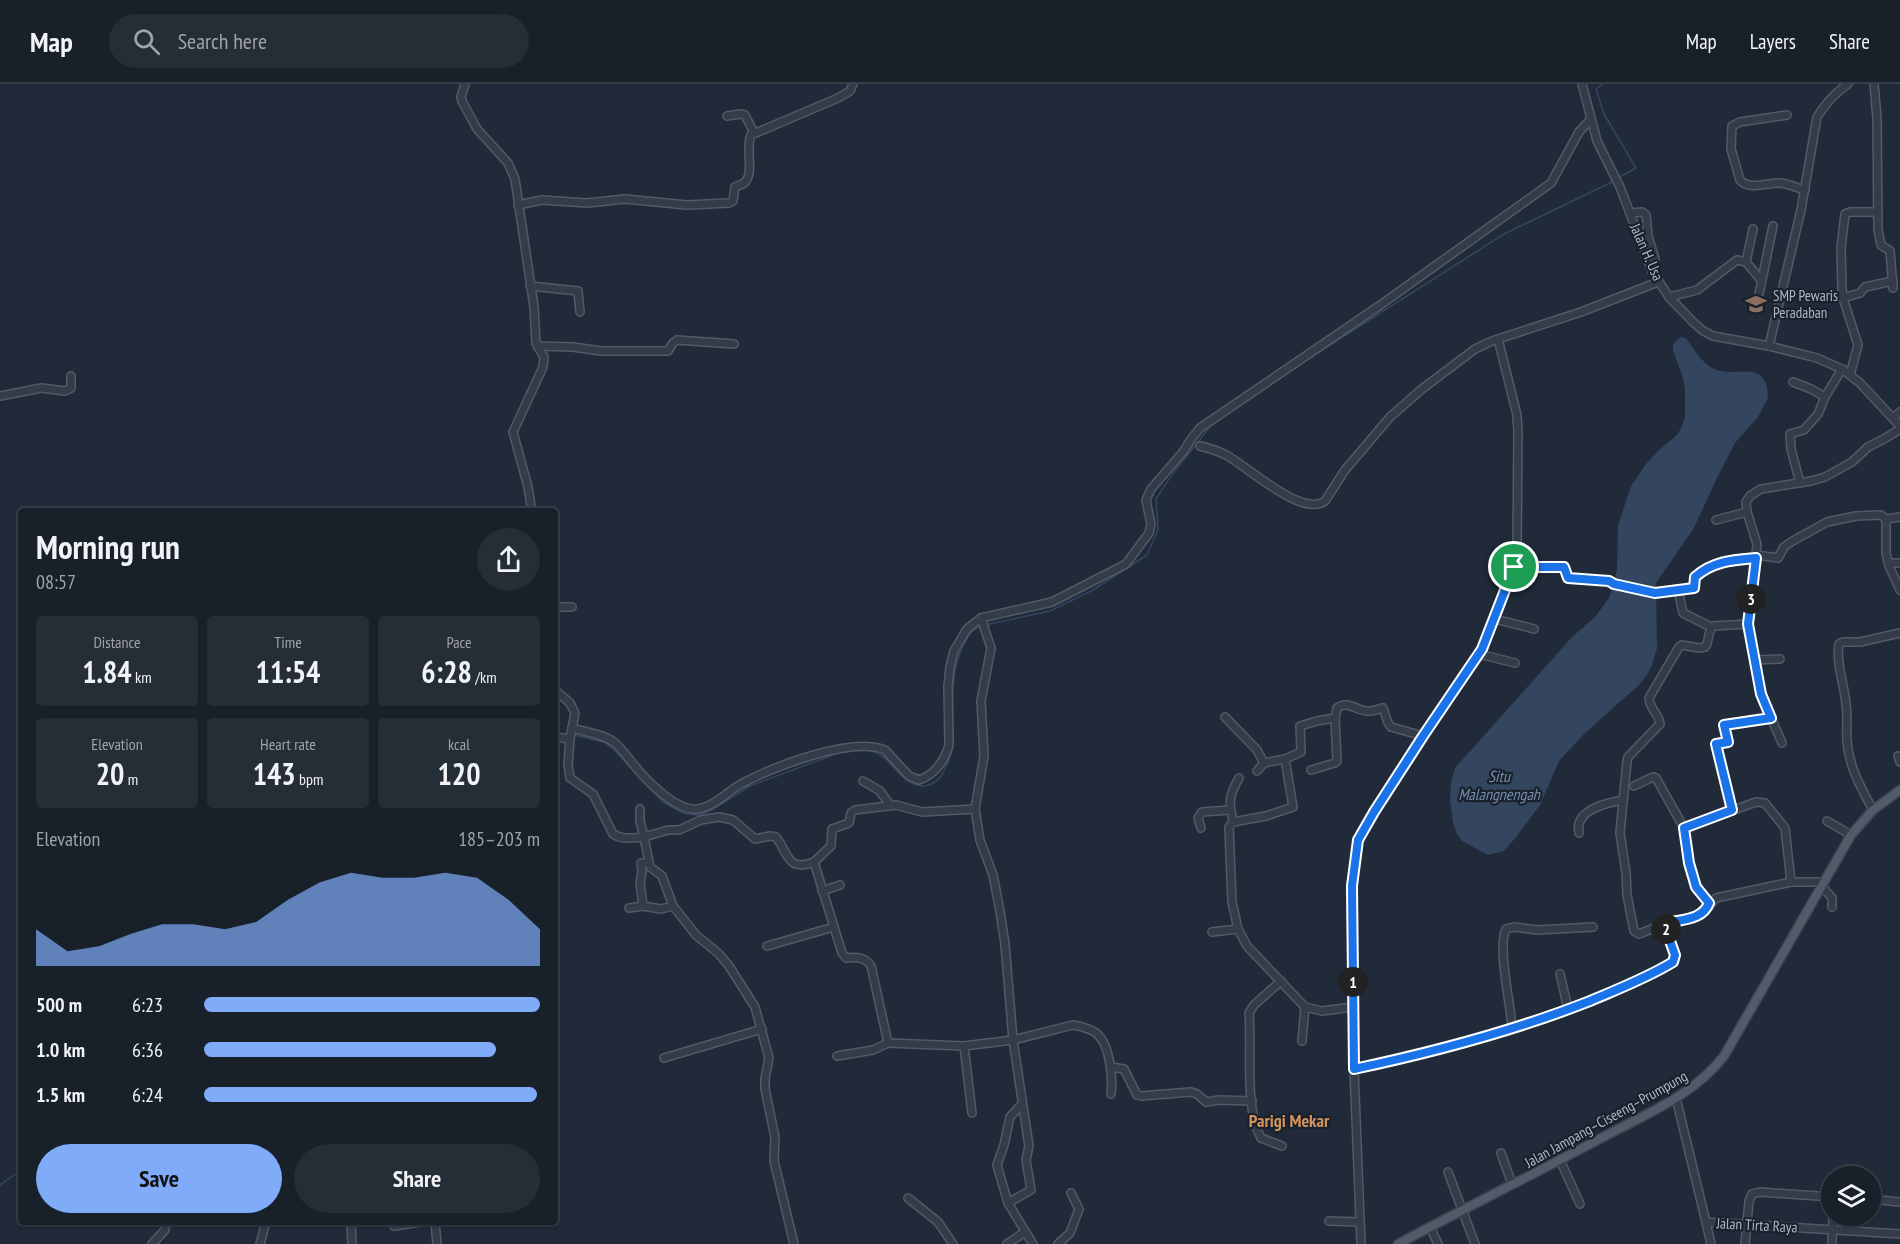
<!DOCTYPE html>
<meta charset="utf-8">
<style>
:root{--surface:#18202a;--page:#252d36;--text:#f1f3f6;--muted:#9fa3a8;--line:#363e47;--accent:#80abf8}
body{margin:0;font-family:"PT Sans Narrow",sans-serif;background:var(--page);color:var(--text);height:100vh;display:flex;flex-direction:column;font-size:22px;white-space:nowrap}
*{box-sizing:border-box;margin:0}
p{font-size:20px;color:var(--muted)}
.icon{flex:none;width:33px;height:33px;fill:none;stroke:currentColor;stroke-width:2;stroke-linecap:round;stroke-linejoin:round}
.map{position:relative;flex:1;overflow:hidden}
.sheet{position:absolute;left:18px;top:424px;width:540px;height:717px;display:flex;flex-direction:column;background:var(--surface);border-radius:6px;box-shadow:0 2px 4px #0004,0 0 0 2px var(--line)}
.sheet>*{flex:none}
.buttons{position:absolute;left:1821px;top:1082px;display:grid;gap:12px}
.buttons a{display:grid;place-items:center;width:60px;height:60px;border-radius:50%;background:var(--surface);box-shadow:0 2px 4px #0004,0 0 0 2px var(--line);font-size:30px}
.pin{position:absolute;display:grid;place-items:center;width:51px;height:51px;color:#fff;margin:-26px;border:3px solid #fff;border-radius:50%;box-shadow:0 2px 6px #0007}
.km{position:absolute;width:30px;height:30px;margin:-15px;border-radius:50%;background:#222;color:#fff;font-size:16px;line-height:30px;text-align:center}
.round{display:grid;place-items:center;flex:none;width:63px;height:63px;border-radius:32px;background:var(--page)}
.head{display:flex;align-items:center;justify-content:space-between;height:102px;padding:0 18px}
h1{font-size:33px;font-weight:700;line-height:45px}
.figures{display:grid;grid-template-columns:repeat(3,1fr);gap:9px;height:102px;padding:6px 18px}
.figures div{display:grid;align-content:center;border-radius:6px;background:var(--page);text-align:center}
.figures b{font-size:30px;font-weight:700}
.figures small{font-size:16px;font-weight:400}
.figures p{font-size:16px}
.chart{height:168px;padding:12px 18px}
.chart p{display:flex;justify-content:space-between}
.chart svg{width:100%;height:108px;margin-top:6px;fill:var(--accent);opacity:.7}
.primary-button{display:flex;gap:12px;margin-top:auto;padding:12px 18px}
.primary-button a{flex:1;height:69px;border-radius:36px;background:var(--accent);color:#111;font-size:24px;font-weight:700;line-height:69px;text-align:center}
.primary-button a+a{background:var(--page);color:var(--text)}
ul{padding:0 18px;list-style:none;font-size:20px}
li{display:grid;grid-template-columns:96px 72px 1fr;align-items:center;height:45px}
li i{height:15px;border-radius:8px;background:var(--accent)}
header{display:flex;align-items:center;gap:36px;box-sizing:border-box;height:84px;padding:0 30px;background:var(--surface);border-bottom:2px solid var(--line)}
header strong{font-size:28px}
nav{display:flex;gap:33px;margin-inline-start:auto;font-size:21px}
.search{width:420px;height:54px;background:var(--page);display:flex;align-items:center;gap:15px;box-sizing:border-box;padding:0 21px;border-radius:33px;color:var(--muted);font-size:22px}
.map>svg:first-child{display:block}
.water{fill:#344560}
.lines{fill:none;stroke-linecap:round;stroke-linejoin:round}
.stream{stroke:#344560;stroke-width:1.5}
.minor-casing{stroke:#515a66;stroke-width:10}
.major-casing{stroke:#3d4552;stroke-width:11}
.minor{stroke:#343c49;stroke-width:7}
.major{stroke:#525b69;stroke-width:8}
.route-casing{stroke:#fff;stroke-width:12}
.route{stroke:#1a73e8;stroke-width:8}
.labels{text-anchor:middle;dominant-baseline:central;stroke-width:4.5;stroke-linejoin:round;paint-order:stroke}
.street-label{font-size:15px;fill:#aeb7c5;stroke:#19212d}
.poi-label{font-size:15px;fill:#aeb7c5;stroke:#19212d;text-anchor:start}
.water-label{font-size:16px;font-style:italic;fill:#768dae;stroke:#19212d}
.quarter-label{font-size:18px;font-weight:bold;fill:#d4935b;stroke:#19212d}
</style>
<header>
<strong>Map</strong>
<div class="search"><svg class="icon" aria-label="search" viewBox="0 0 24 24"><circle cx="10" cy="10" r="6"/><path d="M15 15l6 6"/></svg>Search here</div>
<nav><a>Map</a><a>Layers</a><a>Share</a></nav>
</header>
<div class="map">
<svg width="1900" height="1160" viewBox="0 0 1900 1160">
<rect width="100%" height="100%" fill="#202a38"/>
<path class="water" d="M1680,253L1686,254C1694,265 1702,279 1714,285C1736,295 1767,272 1768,314L1758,333L1735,359L1718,392L1694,444L1656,499L1657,564L1652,581L1647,591L1638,602L1586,648L1559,677L1540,721L1517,752L1504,767L1488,771L1462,757L1457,750L1453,738L1450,717L1451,698L1455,684L1572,553L1595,533L1609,514L1612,506L1617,486L1618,441L1631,402L1646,380L1660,365L1677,351L1681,344L1685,334V305L1683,294L1673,266V260Z"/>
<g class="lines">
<g class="stream">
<polyline points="1603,0 1596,5 1604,30 1636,84 1618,94"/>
<polyline points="1288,288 1504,150 1614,97"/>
<polyline points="985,541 1050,527 1093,506 1147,471 1158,445 1156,415 1171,392 1212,340"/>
<polyline points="555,649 569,651"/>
<polyline points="574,651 604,658 615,667 663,718 685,730 700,731 712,726 750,702 841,668"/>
<path d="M867,666C892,670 898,700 922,702C929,703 937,697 941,692C947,682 951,673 953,662C954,655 953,646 953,639C953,613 951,586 963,562C967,554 971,546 980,542"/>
<polyline points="0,1101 21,1086"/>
</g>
<defs>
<g id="minor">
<polyline points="465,0 461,13 462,17 477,45 508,79 515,95 534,223 536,259 544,273 543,283 513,348 528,403 532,428"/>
<polyline points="1582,0 1597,57 1620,103 1652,187 1669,213 1693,238 1702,246 1713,252 1769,262 1817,274 1842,285 1860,299 1900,342"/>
<polyline points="1874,0 1877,34 1878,146 1881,161 1890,167 1893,204"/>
<path d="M1787,31L1740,38L1732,42L1731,65L1740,96C1749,107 1769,98 1781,99C1789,100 1797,104 1805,106"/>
<polyline points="727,32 740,30 745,31 754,49"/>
<path d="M518,121L542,116L587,119L625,115L687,121L729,119L733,117L735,103C737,102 741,101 744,99C755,91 745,64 751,51L838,14L850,7L853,0"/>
<polyline points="1630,129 1642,128 1646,131 1648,152 1655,175 1652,187"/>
<polyline points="1746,178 1753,145"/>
<polyline points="530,202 578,207 580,228"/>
<polyline points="1669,213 1697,206 1737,176 1746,178 1761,196"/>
<polyline points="1843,214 1860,209 1865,203 1893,197"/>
<polyline points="1758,215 1773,142"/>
<polyline points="537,262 573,263 601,267 668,267 673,259 677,256 734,260"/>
<path d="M1769,262L1801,126L1817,33C1825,20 1835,9 1848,0"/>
<polyline points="1850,291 1858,261 1843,214 1842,203 1841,164 1845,130 1850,128 1878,128"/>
<polyline points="1793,298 1811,305 1825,313 1842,285"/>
<polyline points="0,312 41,304 65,307 71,304 71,292"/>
<polyline points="1893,334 1900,328"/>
<path d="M1200,362C1209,364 1218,367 1226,371C1247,382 1302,434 1325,417L1345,386L1390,333L1422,305L1475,265L1492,257L1581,228L1658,198"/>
<polyline points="1800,399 1791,365 1790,350 1804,346 1818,330 1825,313"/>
<polyline points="1886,435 1900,433"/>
<polyline points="1716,436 1747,428"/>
<polyline points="1757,471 1778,474 1784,463 1791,458 1827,438 1856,432 1881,431 1886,435 1886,469 1889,482 1900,506"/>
<polyline points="1888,479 1900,479"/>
<polyline points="1514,483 1564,483 1568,494 1609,497 1614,500 1655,509 1678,506 1683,529 1711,543"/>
<path d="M1678,506L1694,504L1695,493C1713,477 1733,476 1756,474"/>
<polyline points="555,523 572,523"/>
<polyline points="981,534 991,564 981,617 984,672 975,725 980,756 993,791 1000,827 1005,860 1013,956 1029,1062 1026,1076 1031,1106 1008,1119 1033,1160"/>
<polyline points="1495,535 1534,545"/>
<polyline points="1479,570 1515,579"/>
<polyline points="1755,576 1780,575"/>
<path d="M555,606L570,619L575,629L570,655L568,680L570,694L593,710L613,750C622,756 633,754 644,753L650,783L662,792L673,822L696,851L719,870L729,882L755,923L769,974L765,995V1005L775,1053L774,1077L794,1160"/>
<polyline points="1225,633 1257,666 1264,679"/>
<path d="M572,644C585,648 604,650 615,659C621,664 625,670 630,676C643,693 675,728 698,725C715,722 727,708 741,700C773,683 851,652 885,666L909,692L919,696C934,691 945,677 949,661L948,602L950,583L954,567L967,545L981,534L1052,518L1126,480L1149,449L1151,440L1146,416L1151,405L1183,368L1192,354L1200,344L1379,222L1551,99L1579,48L1590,36"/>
<polyline points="555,653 570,655"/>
<polyline points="1782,659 1761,610 1748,540 1757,460 1747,428 1746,418 1750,412 1761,405 1811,397 1825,393 1852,378 1868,363 1884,355 1900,345"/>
<polyline points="1898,672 1900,678"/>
<polyline points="1285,675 1301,668 1300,642 1317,637 1335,634"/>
<path d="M1311,686L1335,679L1337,677L1335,634L1337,624C1348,616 1355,626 1367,627C1372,628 1378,625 1383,624L1388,639L1391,643L1423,652"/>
<polyline points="1257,687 1264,679 1285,675 1293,723 1266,732 1233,738 1229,743 1232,818 1238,845 1247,862 1305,923 1322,927 1353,923"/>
<polyline points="863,697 880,707 890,721"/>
<polyline points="1634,702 1653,693 1656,694 1684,744 1689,779 1696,803 1709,820"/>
<path d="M640,725V737L644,753L668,746H679L701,736L719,733L733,736L755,755L770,752L776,753C789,770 787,788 814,778L842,869L846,874C857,873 865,873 871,882L888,959L964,962L1013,956L1073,941C1081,942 1095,946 1100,953C1110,965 1113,995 1111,1010"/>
<path d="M1873,726C1861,704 1849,683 1847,657C1846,645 1848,632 1846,620C1844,600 1836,579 1839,560L1843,558H1860L1900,549"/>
<polyline points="1732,727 1716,660 1728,658 1724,641 1771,634"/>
<polyline points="1827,737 1851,751"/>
<path d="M1233,738C1229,718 1228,713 1239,694"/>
<polyline points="1201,744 1198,734 1202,728 1230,726"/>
<polyline points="1684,744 1756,718 1765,719 1785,744 1791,798"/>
<path d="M1579,749C1574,726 1606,719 1623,716"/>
<polyline points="814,778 831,762 832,745 849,739 851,729 855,726 896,721 922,728 975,725"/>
<polyline points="1821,801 1832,814 1832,823"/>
<polyline points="822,807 840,801"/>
<polyline points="643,822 640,799 642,788 641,779 649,779"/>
<polyline points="629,824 643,822 661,825 673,822"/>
<path d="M1664,840L1639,850L1634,847L1627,811L1626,789L1620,749L1627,677L1628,673L1660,640C1659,630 1649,624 1649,614L1679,563L1682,561L1699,564L1705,563C1710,557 1707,548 1713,542L1748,540"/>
<polyline points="1212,848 1238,845"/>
<polyline points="767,862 834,843"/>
<polyline points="1560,890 1568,925"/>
<path d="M1281,897L1254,921L1249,929C1252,964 1244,1024 1261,1054L1282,1062"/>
<path d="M1512,944C1511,922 1497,862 1506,845L1514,843L1537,846L1593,843"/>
<polyline points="1302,957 1305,923"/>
<polyline points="964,962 972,1029"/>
<polyline points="837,972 873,966 888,959"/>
<polyline points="664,974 762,945"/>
<polyline points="1111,983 1124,985 1137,1011 1141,1012 1191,1008 1197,1010 1206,1018 1219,1016 1252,1017"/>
<path d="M1354,985C1442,966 1529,942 1613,907C1631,900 1660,889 1674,876L1675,871L1664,840C1676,836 1693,837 1703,829C1709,825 1710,819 1716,814L1791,798H1823"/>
<polyline points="1676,1014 1706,1138 1900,1150"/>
<polyline points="1501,1069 1512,1100"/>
<polyline points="1560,1076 1580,1120"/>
<polyline points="1448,1088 1475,1160"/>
<polyline points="908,1114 938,1138 953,1160"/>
<polyline points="1870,1115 1900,1118"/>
<polyline points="1008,1119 997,1081 1004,1061 1010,1033 1022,1020"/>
<polyline points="1329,1137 1359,1138"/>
<polyline points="351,1138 352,1160"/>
<polyline points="435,1138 437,1160"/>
<polyline points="1706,1138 1711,1160"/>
<polyline points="394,1142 421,1138"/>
<polyline points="1430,1143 1438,1160"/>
<polyline points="152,1160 165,1146 166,1138"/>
<polyline points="260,1160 266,1138"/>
<polyline points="1007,1160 1025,1148"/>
<polyline points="1058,1160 1070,1149 1079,1125 1071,1109"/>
<polyline points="1361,1160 1354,985 1351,802 1358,756 1373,728 1423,652 1478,573 1495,535 1516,478 1517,468 1518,348 1517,331 1498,255"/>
<polyline points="1745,1160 1749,1117 1752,1110 1760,1108 1832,1113"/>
<polyline points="1832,1160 1833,1131"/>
</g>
<path id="major" d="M1398,1160C1467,1123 1538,1088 1607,1051C1648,1029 1695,1010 1724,972L1851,751L1873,726L1900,706"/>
</defs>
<use href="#minor" class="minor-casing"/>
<use href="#major" class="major-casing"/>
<use href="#minor" class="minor"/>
<use href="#major" class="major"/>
</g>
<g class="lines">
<defs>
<path id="route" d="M1756,474L1748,540L1761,610L1771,634L1724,641L1728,658L1716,660L1732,726L1684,744L1689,779L1696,803L1709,819C1702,837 1680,835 1664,840L1675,871L1673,878C1647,894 1618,905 1590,917C1514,947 1434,968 1354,985L1352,802L1358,756L1374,728L1423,652L1482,565L1514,483H1564L1568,494L1609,497L1614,500L1655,509L1694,504L1695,493C1713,477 1733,476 1756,474Z"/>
</defs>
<use href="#route" class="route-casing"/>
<use href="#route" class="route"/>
</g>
<defs>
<symbol id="school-bare" viewBox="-9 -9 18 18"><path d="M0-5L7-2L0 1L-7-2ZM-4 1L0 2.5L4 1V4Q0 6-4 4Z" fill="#8d6e63" stroke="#19212d" stroke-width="2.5" paint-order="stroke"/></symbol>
</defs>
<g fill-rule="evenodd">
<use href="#school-bare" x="1741" y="205" width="30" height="30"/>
</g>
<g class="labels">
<g class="street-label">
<text transform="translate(1647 168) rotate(66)">Jalan H. Usa</text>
<text transform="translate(1606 1035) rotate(-29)">Jalan Jampang–Ciseeng–Prumpung</text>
<text transform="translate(1757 1141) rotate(3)">Jalan Tirta Raya</text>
</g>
<g class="poi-label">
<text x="1773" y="211">SMP Pewaris<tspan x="1773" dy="17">Peradaban</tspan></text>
</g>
<g class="water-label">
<text x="1499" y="692">Situ<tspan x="1499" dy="18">Malangnengah</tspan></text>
</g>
<g class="quarter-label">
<text x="1289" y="1036">Parigi Mekar</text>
</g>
</g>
</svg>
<div class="buttons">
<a><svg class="icon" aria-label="layers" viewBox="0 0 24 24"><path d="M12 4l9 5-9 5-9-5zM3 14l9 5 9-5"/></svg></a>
</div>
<div class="pin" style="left:1514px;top:483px;background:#1e9e55"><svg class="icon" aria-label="arrive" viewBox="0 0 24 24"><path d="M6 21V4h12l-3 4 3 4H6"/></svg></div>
<b class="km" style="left:1353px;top:898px">1</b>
<b class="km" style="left:1666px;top:845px">2</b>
<b class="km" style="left:1751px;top:515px">3</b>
<section class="sheet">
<div class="head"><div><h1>Morning run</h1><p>08:57</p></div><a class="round"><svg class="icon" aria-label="share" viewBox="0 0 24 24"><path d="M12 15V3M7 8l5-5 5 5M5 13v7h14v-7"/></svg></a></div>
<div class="figures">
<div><p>Distance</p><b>1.84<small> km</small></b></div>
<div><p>Time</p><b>11:54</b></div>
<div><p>Pace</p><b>6:28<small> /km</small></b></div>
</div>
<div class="figures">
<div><p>Elevation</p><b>20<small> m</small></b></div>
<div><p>Heart rate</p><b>143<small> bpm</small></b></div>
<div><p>kcal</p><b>120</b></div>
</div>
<div class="chart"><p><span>Elevation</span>185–203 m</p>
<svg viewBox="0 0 160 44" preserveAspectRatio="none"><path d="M0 44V29L10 38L20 36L30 31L40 27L50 27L60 29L70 26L80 17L90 10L100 6L110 8L120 8L130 6L140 8L150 17L160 29V44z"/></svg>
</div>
<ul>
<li><b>500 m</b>6:23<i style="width:100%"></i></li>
<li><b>1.0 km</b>6:36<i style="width:87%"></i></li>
<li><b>1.5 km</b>6:24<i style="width:99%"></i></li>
</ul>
<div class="primary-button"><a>Save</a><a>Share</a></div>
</section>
</div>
